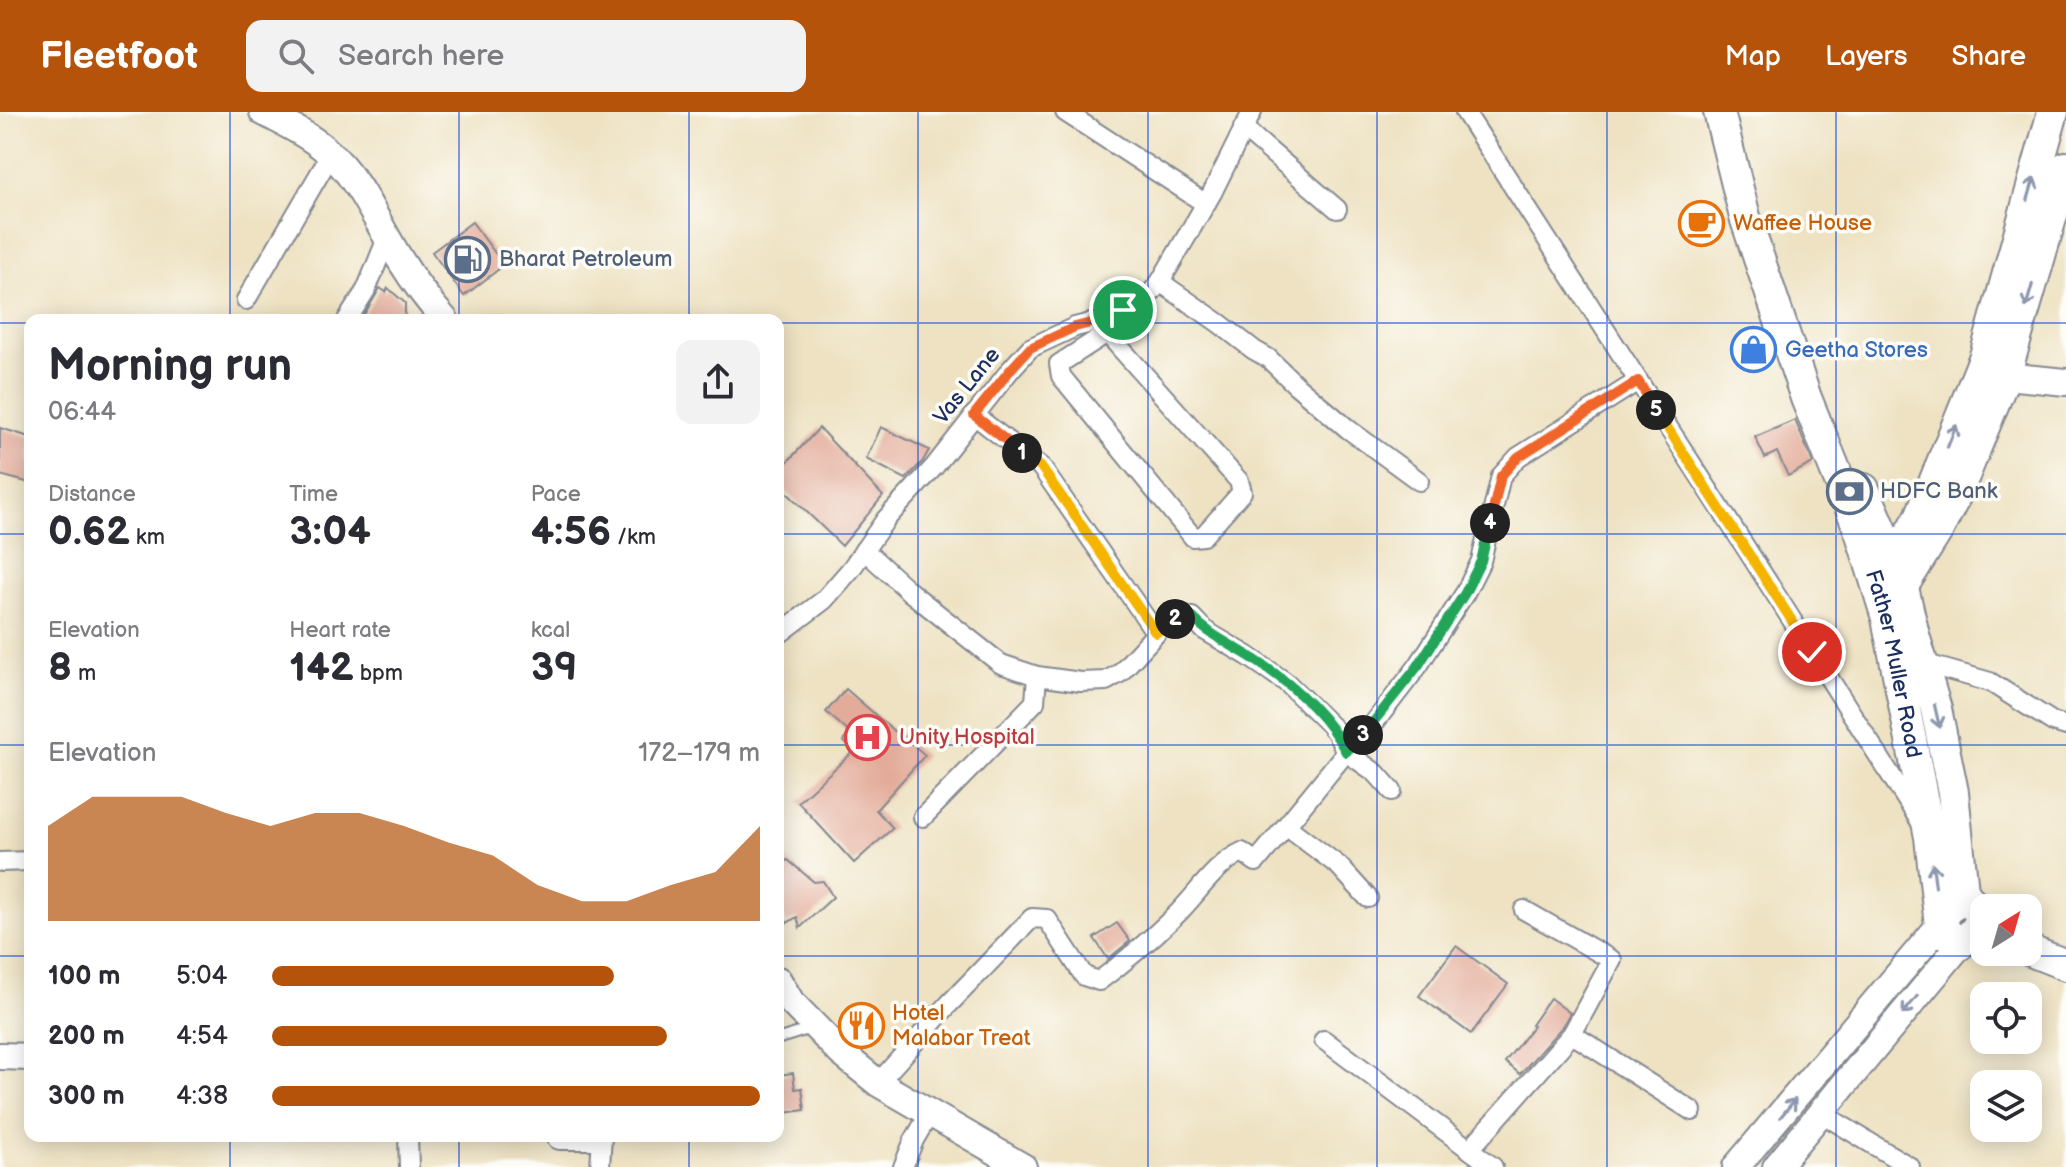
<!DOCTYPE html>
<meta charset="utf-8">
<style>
:root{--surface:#fff;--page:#f2f2f3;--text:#2b2b33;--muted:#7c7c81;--accent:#b45309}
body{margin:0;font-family:"Balsamiq Sans",sans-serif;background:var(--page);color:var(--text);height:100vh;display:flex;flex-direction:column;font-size:30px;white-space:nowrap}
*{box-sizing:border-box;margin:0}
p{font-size:26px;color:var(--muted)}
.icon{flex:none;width:44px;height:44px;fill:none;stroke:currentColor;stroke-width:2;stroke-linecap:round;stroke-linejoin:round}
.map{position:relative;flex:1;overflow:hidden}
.panel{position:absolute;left:24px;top:202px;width:760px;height:828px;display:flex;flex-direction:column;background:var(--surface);border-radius:16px;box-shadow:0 4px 20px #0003}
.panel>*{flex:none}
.needle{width:52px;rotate:37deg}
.fabs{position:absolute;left:1970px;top:782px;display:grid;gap:16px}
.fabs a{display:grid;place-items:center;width:72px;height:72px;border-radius:16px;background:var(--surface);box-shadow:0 4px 20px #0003;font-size:40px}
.pin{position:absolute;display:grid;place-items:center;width:68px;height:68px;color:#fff;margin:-34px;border:4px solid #fff;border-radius:50%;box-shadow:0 2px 8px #0007}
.km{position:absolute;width:40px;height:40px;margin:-20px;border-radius:50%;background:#222;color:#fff;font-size:22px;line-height:40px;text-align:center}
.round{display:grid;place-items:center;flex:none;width:84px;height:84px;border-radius:16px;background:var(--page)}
.head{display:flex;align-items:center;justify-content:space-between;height:136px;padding:0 24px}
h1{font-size:44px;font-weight:700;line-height:60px}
.metrics{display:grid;grid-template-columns:repeat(3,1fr);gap:12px;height:136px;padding:8px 24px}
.metrics div{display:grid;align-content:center}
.metrics b{font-size:40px;font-weight:700}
.metrics small{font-size:22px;font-weight:400}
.metrics p{font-size:22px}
.chart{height:224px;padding:16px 24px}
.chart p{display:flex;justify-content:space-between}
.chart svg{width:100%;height:144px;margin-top:8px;fill:var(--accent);opacity:.7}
ul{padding:0 24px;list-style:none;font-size:26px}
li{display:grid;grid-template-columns:128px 96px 1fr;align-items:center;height:60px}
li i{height:20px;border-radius:10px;background:var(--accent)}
header{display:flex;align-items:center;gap:48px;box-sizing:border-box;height:112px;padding:0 40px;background:var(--accent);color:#fff}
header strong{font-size:38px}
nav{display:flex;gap:44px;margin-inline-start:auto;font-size:28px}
.search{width:560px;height:72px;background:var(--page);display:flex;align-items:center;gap:20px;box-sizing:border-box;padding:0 28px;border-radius:16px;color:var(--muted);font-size:30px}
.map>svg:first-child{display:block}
.building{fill:#e3ab99}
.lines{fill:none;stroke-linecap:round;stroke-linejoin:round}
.lane-casing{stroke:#848890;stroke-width:13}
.street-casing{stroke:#848890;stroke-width:22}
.secondary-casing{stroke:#848890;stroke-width:30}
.primary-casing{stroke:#848890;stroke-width:34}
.lane{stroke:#fff;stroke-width:9}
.street{stroke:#fff;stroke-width:18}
.secondary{stroke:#fff;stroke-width:26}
.primary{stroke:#fff;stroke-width:30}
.oneway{stroke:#8d97ae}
.split-1-casing{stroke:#fff;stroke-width:16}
.split-2-casing{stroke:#fff;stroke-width:16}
.split-3-casing{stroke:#fff;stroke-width:16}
.split-4-casing{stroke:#fff;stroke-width:16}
.split-5-casing{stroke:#fff;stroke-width:16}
.split-6-casing{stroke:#fff;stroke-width:16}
.split-1{stroke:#f0652b;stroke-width:10}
.split-2{stroke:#f5b400;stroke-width:10}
.split-3{stroke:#22a559;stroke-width:10}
.split-4{stroke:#22a559;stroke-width:10}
.split-5{stroke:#f0652b;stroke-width:10}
.split-6{stroke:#f5b400;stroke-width:10}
.grid{fill:none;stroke:#1d4ed8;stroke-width:2;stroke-opacity:0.55}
.labels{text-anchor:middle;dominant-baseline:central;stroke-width:7;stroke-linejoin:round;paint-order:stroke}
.food-label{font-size:22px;fill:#c56008;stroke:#fdfcf7;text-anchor:start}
.service-label{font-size:22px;fill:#4e5e75;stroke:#fdfcf7;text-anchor:start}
.shop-label{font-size:22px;fill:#366cbe;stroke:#fdfcf7;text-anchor:start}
.street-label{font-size:22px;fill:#1b2f5e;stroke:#fdfcf7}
.health-label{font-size:22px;fill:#be3a42;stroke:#fdfcf7;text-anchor:start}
</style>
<header>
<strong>Fleetfoot</strong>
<div class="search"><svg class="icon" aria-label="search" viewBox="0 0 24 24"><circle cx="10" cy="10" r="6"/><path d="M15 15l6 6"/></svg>Search here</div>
<nav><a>Map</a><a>Layers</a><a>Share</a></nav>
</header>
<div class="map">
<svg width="2066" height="1055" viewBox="0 0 2066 1055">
<rect width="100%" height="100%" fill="#fdfcf7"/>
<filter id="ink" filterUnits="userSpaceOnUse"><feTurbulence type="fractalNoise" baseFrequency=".0125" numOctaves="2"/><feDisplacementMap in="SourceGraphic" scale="16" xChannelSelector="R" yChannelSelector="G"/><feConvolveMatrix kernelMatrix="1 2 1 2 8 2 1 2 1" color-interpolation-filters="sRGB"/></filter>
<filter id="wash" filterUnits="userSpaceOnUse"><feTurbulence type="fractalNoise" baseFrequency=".006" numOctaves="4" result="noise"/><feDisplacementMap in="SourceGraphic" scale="32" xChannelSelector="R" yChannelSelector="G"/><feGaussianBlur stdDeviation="1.8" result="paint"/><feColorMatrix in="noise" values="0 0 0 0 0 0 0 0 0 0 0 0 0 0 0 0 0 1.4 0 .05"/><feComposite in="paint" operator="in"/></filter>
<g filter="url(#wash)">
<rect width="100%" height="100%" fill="#eee2c2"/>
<g id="blocks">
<g class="building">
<polygon points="472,110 504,153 464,184 432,140"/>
<polygon points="380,176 386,180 388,176 405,191 405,208 372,208 364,203"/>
<polygon points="1795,308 1813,351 1788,364 1777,340 1765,346 1755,325"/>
<polygon points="881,315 929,338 923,349 906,367 866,347"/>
<polygon points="0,316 30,325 30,371 0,363"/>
<polygon points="819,316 883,384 842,434 778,372 778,360"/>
<polygon points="846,577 895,620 896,618 925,643 876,698 893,716 854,751 798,690 854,639 843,629 850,621 826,600"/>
<polygon points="788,748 814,770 823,769 833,785 800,816 797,805 787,811 778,793 778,752"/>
<polygon points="1117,811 1130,829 1108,847 1094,826"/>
<polygon points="1456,834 1508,872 1471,922 1419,884"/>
<polygon points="1550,886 1570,901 1562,915 1520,962 1505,950 1533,914 1531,913"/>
<polygon points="793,961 795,977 802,976 805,998 778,1002 778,963"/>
</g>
</g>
</g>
<g filter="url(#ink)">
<use href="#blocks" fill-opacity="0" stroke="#848890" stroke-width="2"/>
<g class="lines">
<defs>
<polyline id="lane" points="778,927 813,916"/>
<g id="street">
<polyline points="1065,0 1206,92"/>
<polyline points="1465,0 1753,447 1920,709"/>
<polyline points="1243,16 1337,97"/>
<polyline points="1160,170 1219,211 1254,238 1268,246 1296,273 1348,317 1419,369"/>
<polyline points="246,188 331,42"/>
<polyline points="347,208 366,178 387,126"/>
<polyline points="1103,208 1107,221 1239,369 1242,380 1203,424 1193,425 1061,264 1059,252 1107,221"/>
<polyline points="974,303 1041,355 1156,521"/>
<polyline points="864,438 910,480 1001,552 1037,564 1081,570 1106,569 1120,561 1161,516 1182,504 1192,505 1204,518 1248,544 1287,571 1336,619 1346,640 1376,661 1392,679"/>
<polyline points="778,523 824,488 851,457 886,407 934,355 1011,257 1030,236 1075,215 1103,208 1150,182 1160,170 1212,81 1252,0"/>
<polyline points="1916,549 1990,570 2053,610 2066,614"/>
<polyline points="923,705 1035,590 1037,564"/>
<polyline points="0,750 30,749"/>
<polyline points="1368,786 1339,754 1286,714 1346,640 1371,615 1418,554 1465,481 1481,449 1501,364 1518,345 1638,269"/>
<polyline points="1572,922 1692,999"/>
<polyline points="1324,928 1493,1055"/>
<path d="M878,971L949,892L1032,806L1047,807L1084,864L1099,869C1126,849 1151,827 1175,804C1197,783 1214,753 1242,740L1256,750L1286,714"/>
<polyline points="1821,1001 1910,1055"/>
<polyline points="408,1024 409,1055"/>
<polyline points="1470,1037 1572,922 1612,848 1524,798"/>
<polyline points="600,1055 602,1024"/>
<polyline points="903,1055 914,1028 930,1001"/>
</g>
<g id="secondary">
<path d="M263,0C284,11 307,22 326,38C360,66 377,112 401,149C414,170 429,190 445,208"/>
<polyline points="1988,256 2005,264 2066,270"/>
<polyline points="778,868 791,890 841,941 878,971 1023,1055"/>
<polyline points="0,944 30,945"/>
<polyline points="560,1024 592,1024"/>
<polyline points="1736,1055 1940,813 1963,780"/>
<polyline points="1776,1055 1983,805"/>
</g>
<g id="primary">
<path id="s1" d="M1719,0L1745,105L1806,286L1860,419L1887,506L1930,725L1940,813L1959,833"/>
<polyline points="1864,377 1899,458 1914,523 1936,597 1953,680 1963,780 1984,807"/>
<polyline points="1880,452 1895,448 1920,405 1985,244 2053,0"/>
<polyline points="1906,469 1939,416 1957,381 2005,264 2066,55"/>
<polyline points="2028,838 2066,853"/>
</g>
</defs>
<use href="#lane" class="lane-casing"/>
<use href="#street" class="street-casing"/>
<use href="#secondary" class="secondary-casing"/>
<use href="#primary" class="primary-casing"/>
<use href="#lane" class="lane"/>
<use href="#street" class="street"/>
<use href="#secondary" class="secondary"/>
<use href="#primary" class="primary"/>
</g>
<defs><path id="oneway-shaft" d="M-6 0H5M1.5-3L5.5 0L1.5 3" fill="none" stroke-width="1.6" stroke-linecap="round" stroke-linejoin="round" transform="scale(2)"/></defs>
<g class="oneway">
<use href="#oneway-shaft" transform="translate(2031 77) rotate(-74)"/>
<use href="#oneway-shaft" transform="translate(2029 184) rotate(106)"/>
<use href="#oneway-shaft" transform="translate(1952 324) rotate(-68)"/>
<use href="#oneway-shaft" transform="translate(1937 604) rotate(77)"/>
<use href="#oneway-shaft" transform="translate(1934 763) rotate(-97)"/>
<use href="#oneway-shaft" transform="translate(1910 893) rotate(129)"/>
<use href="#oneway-shaft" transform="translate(1788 996) rotate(-50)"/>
</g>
</g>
<g class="lines" filter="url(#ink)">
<defs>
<polyline id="split-1" points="1022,341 974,303 1011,257 1030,236 1075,215 1103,208 1123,198"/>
<polyline id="split-2" points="1022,341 1041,355 1156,521 1175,507"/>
<path id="split-3" d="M1175,507L1182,504L1192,505C1208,522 1228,531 1249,544C1287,568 1325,599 1346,640L1363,623"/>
<polyline id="split-4" points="1363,623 1418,554 1465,481 1481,449 1490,411"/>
<polyline id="split-5" points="1490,411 1501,364 1518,345 1638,269 1656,298"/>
<polyline id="split-6" points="1656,298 1812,540"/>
</defs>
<use href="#split-1" class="split-1-casing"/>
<use href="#split-2" class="split-2-casing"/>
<use href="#split-3" class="split-3-casing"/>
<use href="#split-4" class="split-4-casing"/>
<use href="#split-5" class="split-5-casing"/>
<use href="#split-6" class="split-6-casing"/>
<use href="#split-1" class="split-1"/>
<use href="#split-2" class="split-2"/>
<use href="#split-3" class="split-3"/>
<use href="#split-4" class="split-4"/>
<use href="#split-5" class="split-5"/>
<use href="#split-6" class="split-6"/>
</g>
<path class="grid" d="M230,0V208M459,0V208M689,0V208M918,0V1055M1148,0V1055M1377,0V1055M1607,0V1055M1836,0V1055M0,211H30M778,211H2066M0,422H30M778,422H2066M0,633H30M778,633H2066M0,844H30M778,844H2066M230,1024V1055M459,1024V1055M689,1024V1055"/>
<defs>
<symbol id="cafe-ring" viewBox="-11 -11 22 22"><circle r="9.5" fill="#fdfcf7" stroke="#e8710a" stroke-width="1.5"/><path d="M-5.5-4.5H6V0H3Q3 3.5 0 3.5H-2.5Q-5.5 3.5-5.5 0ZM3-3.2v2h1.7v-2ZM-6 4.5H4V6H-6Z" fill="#e8710a"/></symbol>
<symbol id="fuel-ring" viewBox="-11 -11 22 22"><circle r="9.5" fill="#fdfcf7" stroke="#5c6f8a" stroke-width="1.5"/><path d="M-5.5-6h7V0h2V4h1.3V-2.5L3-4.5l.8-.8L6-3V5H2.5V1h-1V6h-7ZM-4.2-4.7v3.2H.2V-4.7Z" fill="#5c6f8a"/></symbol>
<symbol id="shop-ring" viewBox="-11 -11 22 22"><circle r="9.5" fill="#fdfcf7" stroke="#3f7fe0" stroke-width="1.5"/><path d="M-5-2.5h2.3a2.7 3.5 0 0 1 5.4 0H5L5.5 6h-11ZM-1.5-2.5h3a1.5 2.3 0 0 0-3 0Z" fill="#3f7fe0"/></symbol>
<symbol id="bank-ring" viewBox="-11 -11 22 22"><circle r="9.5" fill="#fdfcf7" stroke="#5c6f8a" stroke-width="1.5"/><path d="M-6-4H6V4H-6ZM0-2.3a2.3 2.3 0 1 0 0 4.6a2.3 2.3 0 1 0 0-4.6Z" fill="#5c6f8a"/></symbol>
<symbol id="hospital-ring" viewBox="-11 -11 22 22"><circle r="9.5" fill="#fdfcf7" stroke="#e0444e" stroke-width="1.5"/><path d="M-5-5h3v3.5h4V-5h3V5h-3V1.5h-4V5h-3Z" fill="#e0444e"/></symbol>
<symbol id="restaurant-ring" viewBox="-11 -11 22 22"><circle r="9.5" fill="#fdfcf7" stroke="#e8710a" stroke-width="1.5"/><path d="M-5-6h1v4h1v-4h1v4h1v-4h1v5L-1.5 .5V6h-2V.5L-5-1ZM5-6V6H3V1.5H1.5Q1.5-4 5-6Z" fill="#e8710a"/></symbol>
</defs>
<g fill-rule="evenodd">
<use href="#cafe-ring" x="1676" y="86" width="51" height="51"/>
<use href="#fuel-ring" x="442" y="122" width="51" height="51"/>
<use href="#shop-ring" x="1728" y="212" width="51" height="51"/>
<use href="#bank-ring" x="1824" y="354" width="51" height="51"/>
<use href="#hospital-ring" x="842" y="600" width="51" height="51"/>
<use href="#restaurant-ring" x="836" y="888" width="51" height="51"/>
</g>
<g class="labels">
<g class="food-label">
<text x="1733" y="111">Waffee House</text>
<text x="892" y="901">Hotel<tspan x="892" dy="25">Malabar Treat</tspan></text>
</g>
<g class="service-label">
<text x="499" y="147">Bharat Petroleum</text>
<text x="1880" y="379">HDFC Bank</text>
</g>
<g class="shop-label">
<text x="1785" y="238">Geetha Stores</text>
</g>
<g class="street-label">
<text transform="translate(967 274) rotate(-51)">Vas Lane</text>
<text stroke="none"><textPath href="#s1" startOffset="580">Father Muller Road</textPath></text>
</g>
<g class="health-label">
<text x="899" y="625">Unity Hospital</text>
</g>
</g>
</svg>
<div class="fabs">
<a><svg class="needle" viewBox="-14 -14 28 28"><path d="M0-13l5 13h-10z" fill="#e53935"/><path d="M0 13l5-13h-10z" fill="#7c7c81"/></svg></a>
<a><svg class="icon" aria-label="locate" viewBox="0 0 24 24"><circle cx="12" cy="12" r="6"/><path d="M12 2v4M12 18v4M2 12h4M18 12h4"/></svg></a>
<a><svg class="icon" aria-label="layers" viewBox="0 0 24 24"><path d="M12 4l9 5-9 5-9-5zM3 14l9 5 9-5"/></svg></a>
</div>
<div class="pin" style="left:1123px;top:198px;background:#1e9e55"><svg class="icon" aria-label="arrive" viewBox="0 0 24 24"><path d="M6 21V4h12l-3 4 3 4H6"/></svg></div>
<div class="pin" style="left:1812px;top:540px;background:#d93025"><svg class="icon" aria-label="check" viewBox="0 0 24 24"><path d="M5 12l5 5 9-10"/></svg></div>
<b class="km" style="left:1022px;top:341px">1</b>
<b class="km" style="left:1175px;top:507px">2</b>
<b class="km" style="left:1363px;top:623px">3</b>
<b class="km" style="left:1490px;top:411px">4</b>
<b class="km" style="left:1656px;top:298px">5</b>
<section class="panel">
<div class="head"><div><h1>Morning run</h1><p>06:44</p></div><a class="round"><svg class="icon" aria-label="share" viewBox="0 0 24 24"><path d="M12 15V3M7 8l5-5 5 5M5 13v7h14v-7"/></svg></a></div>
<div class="metrics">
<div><p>Distance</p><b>0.62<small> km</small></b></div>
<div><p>Time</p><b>3:04</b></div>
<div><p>Pace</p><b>4:56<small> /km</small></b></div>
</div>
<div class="metrics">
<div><p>Elevation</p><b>8<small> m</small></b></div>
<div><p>Heart rate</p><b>142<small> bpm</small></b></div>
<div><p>kcal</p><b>39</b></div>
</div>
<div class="chart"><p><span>Elevation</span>172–179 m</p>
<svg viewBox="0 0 160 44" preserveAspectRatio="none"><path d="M0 44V15L10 6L20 6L30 6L40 11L50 15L60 11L70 11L80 15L90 20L100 24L110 33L120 38L130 38L140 33L150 29L160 15V44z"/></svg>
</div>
<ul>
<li><b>100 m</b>5:04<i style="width:70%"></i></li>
<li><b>200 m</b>4:54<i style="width:81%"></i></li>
<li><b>300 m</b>4:38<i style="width:100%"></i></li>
</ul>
</section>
</div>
